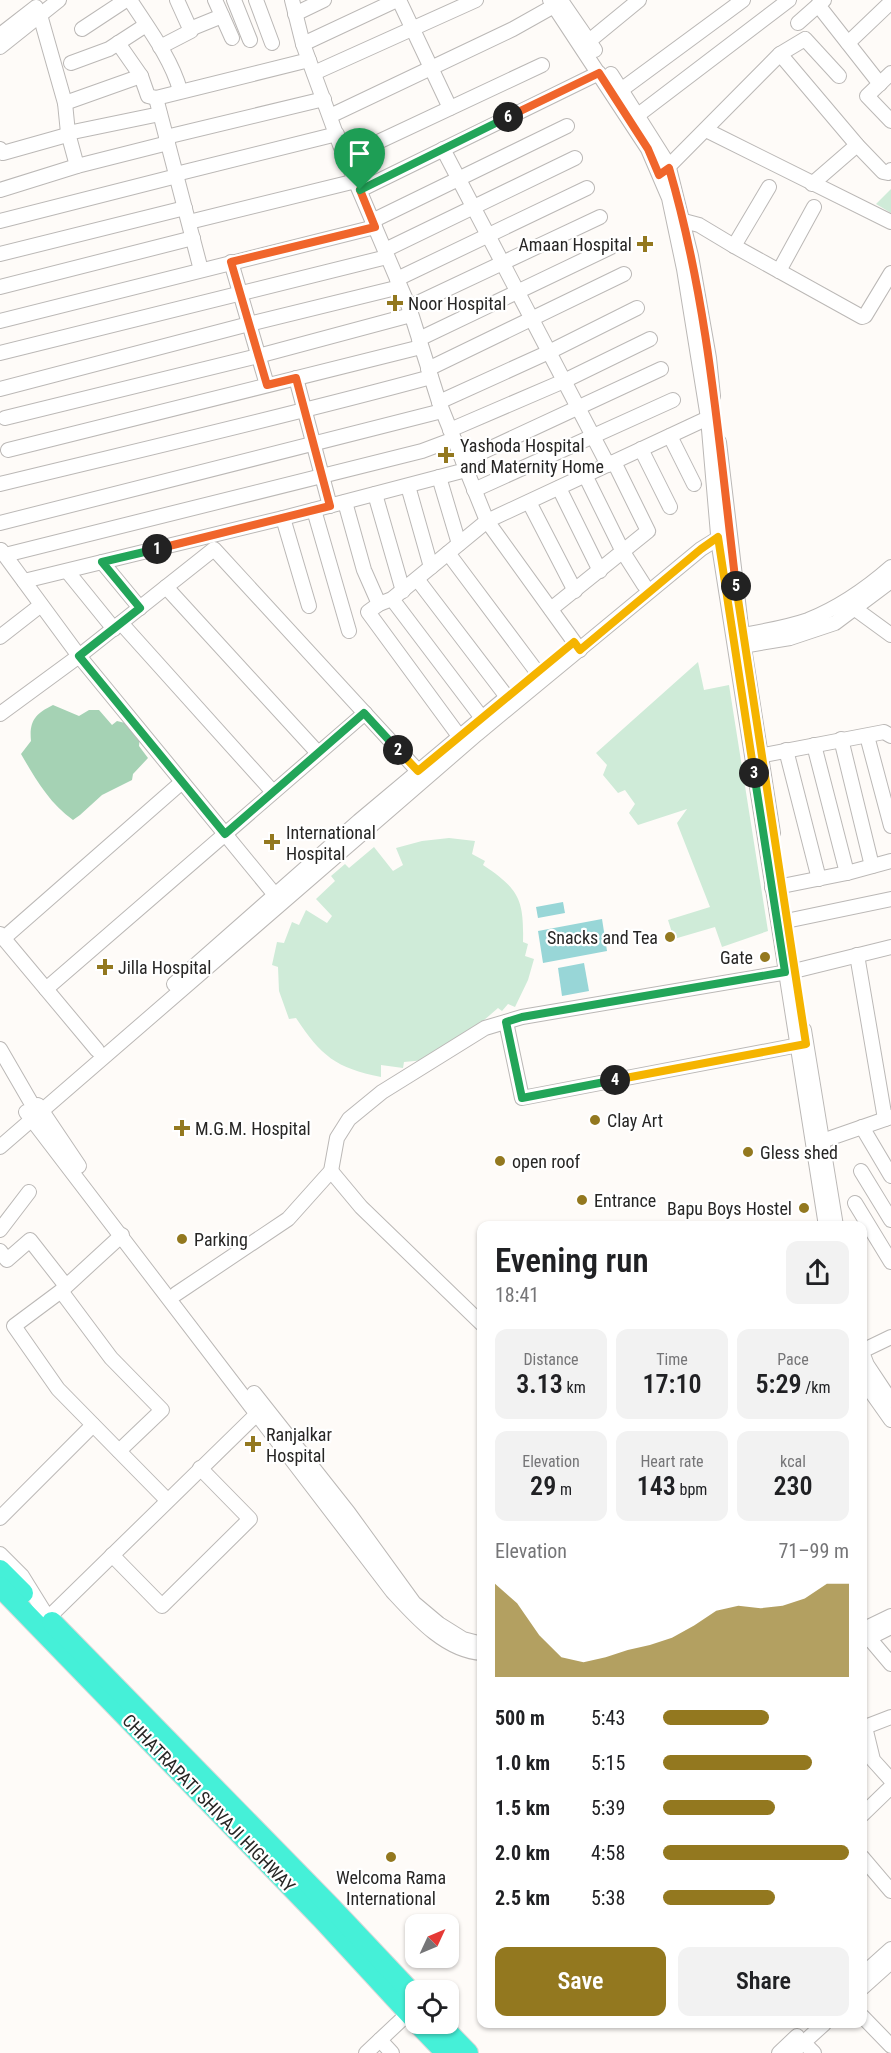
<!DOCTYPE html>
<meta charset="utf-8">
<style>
:root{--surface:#fff;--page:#f2f2f2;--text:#202124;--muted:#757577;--accent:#93781f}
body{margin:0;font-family:"Roboto Condensed",sans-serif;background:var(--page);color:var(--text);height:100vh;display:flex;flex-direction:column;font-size:22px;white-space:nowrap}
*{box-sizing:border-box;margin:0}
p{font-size:20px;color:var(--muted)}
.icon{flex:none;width:33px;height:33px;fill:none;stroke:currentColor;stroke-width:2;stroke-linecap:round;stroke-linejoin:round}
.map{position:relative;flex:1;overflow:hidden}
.panel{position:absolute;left:477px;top:1221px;width:390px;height:807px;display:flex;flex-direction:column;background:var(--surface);border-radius:12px;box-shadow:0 2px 4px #0004}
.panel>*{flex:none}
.needle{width:39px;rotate:46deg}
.controls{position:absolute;left:405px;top:1914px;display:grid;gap:12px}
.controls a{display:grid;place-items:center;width:54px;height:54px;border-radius:12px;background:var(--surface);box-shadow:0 2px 4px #0004;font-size:30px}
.pin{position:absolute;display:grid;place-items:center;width:51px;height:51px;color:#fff;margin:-62px -26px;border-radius:50% 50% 50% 0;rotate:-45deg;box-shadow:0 0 6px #0007}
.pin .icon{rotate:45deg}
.km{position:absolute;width:30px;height:30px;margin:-15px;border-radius:50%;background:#222;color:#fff;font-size:16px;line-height:30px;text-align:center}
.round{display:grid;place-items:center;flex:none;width:63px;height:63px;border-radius:12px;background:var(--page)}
.headline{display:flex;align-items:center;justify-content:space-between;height:102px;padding:0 18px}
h1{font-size:33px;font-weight:600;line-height:45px}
.metrics{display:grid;grid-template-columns:repeat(3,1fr);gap:9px;height:102px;padding:6px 18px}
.metrics div{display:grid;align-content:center;border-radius:12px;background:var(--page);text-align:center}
.metrics b{font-size:26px;font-weight:600}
.metrics small{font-size:16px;font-weight:400}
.metrics p{font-size:16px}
.chart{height:168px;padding:12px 18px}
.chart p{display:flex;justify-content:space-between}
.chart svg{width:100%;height:108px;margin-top:6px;fill:var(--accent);opacity:.7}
.primary-button{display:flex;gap:12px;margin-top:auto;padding:12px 18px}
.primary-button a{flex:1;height:69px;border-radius:12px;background:var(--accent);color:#fff;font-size:24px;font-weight:600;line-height:69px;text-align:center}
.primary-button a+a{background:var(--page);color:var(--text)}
ul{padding:0 18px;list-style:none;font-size:20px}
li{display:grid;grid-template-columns:96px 72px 1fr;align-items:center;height:45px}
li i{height:15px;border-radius:8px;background:var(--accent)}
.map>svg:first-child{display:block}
.green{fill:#cfebd8}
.forest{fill:#a5d2b4}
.water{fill:#98d6d7}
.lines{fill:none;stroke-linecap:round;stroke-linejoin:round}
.minor-casing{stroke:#bbb8b6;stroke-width:16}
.highway-casing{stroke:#d8d8d8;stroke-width:22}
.minor{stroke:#fff;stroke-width:14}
.highway{stroke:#45f0d8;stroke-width:20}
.split-1-casing{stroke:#fff;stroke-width:12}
.split-2-casing{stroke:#fff;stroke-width:12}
.split-3-casing{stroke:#fff;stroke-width:12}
.split-4-casing{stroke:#fff;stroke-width:12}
.split-5-casing{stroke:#fff;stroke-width:12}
.split-6-casing{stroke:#fff;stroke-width:12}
.split-7-casing{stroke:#fff;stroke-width:12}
.split-1{stroke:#f0652b;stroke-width:8}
.split-2{stroke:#22a559;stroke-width:8}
.split-3{stroke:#f5b400;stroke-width:8}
.split-4{stroke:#22a559;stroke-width:8}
.split-5{stroke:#f5b400;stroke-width:8}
.split-6{stroke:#f0652b;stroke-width:8}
.split-7{stroke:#22a559;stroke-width:8}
.poi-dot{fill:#93781f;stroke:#fff;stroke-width:2}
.labels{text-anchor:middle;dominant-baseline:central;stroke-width:4.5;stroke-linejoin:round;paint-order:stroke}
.poi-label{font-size:18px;fill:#272625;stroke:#fff;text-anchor:start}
.street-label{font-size:18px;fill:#272625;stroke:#fff}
</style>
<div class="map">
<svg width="891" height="2053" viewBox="0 0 891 2053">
<rect width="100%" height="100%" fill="#fefbf8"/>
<g class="green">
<polygon points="891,189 891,213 876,204"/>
<polygon points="698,662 704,690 729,685 768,931 722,947 715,927 674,939 668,920 710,907 677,823 687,809 638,825 629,813 635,804 625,790 618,793 603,775 607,765 596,753"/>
<path d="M449,838L475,841L472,854L485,861L483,865C519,889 524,899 523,942L528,944L525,956L534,959L528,980L515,1007L508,1004L502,1011L498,1008L461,1040L425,1060L404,1062L403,1068L381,1065V1077C336,1068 321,1056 296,1018L289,1019L279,991L278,967L272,965L277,942L284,943L292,922L299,925L306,910L327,923L332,916L316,899L335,881L331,876L345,864L349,868L374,847L393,871L403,865L396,848L422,841Z"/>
</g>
<path class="forest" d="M53,705L79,716L89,710H99L112,725L117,721L133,725L140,735L139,746L148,758L133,774L132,780L102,795L80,815L73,820C49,803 35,778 21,754L31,741C29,721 35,714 53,705Z"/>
<g class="water">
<polygon points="563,902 565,913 538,918 536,907"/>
<polygon points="602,919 607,951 543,963 538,931"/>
<polygon points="584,963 589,991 562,996 558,968"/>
</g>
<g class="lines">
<defs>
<g id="minor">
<path d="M130,0C148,28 171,58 180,90"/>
<polyline points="215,0 232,38"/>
<polyline points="234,0 250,40"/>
<polyline points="256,0 272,43"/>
<polyline points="292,0 303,44 340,145 409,307 439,402 487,521 580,650"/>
<polyline points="399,0 450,108"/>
<polyline points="550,0 648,149 669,198 684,269 708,418 719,546 826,1226"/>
<polyline points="562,2 595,50"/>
<polyline points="818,5 880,84"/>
<polyline points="295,14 324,0"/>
<polyline points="40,15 65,103 68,133 77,166"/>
<polyline points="798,23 824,0"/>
<polyline points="82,29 126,0"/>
<polyline points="190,29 222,16"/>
<polyline points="0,35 36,7"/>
<polyline points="118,43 141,76 148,96 156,98 309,60"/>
<polyline points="848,43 891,2"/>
<polyline points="303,44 397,0"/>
<polyline points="583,46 639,0"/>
<polyline points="0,47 59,0"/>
<polyline points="160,47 191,31 177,0"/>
<polyline points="780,54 805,39 839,76"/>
<polyline points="71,63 109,49 146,25"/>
<polyline points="314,73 476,0"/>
<polyline points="891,73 867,96 891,121"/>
<polyline points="611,74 668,164 691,256 709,358 713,396"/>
<polyline points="621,90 743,0"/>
<polyline points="156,98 201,270"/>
<polyline points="65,103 141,76"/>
<polyline points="638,115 789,0"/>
<polyline points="330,116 513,29 554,6"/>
<polyline points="706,130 891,222"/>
<polyline points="166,137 324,99"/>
<polyline points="0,149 3,153 67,135 68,133 160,114"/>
<polyline points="443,149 608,465"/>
<polyline points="346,157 542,65"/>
<polyline points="663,172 780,54 857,145 883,172 888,173 891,170"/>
<polyline points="176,174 337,134"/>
<polyline points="812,184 857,145"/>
<polyline points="0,190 77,166 168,143"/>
<polyline points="360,190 599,73"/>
<polyline points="0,221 177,176"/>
<polyline points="372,221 567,126"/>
<polyline points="684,221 699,225 734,246 862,317 865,316 891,273"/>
<polyline points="189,222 356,181"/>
<polyline points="734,246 769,187"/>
<polyline points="385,250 575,158"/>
<polyline points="0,254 185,208"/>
<polyline points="231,262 267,385"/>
<polyline points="779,271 814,207"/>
<polyline points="397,279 587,188"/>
<polyline points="0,287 193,238"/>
<polyline points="409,307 600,217"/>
<polyline points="0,321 375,227"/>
<polyline points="419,339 611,247"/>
<polyline points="0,353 387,257"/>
<polyline points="428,369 624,274"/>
<polyline points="296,378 330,506"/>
<polyline points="0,389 249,324 400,287"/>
<polyline points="439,402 549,352 637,308"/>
<polyline points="5,418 258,356 411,315"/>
<polyline points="450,430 564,381 650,339"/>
<polyline points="670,436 694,484"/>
<polyline points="719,442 742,635 773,833"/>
<polyline points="641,449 670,507"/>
<polyline points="8,450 421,347"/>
<polyline points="463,461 661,369"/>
<polyline points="585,475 623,552 644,585"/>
<polyline points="439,477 459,544"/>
<path d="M0,484C144,449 288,416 431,377"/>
<polyline points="408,486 431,567"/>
<polyline points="559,488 600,571"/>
<polyline points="474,490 673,400"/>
<polyline points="375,494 403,591"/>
<polyline points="345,502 364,570 379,604"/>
<polyline points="529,502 575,591"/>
<polyline points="314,510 349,631"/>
<polyline points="283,518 309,606"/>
<polyline points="0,523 442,411"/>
<polyline points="1,550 79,656 280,901"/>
<polyline points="448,553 537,672"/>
<polyline points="5,555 422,451 454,439"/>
<polyline points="102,562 140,608"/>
<polyline points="67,571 114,629"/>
<polyline points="417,579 507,697"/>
<polyline points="24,581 283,518 466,470"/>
<polyline points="166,587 318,753"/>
<polyline points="392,599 482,718"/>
<polyline points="854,608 891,635"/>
<polyline points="551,609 648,531 614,462"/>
<polyline points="121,623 273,792"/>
<polyline points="0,637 41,605"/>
<path d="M734,637C758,632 785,628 808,620C838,608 867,588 891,567"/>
<polyline points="737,647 790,638 835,623 891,581"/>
<polyline points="0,714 79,656 214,549 418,771"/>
<polyline points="459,736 368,612 379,604 392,599 487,521 708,418"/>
<polyline points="867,736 891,826"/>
<polyline points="841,739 872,866"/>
<polyline points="814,745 847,873"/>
<polyline points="786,750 819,879"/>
<polyline points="753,757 884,732 891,736"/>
<polyline points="772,888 847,873 891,861"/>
<polyline points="786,921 891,899"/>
<polyline points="0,934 97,1050"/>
<polyline points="4,938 182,782"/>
<polyline points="857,955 885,1119"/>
<polyline points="174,984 359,821 507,697"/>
<polyline points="46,989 365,713"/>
<polyline points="506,1022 522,1098 804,1044"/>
<polyline points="804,1030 836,1226"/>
<polyline points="0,1049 33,1106"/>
<polyline points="38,1105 79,1166"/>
<path d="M26,1112L392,1591C415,1616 445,1651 482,1653"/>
<polyline points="862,1127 891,1176"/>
<polyline points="813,1142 822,1141 891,1117"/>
<polyline points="0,1147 477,734 701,549 725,534"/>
<polyline points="331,1171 361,1207 482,1324"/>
<polyline points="861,1171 891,1220"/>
<polyline points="855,1203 891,1262"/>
<polyline points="0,1230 29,1192"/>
<polyline points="122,1235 61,1291 14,1326 58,1389 167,1500"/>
<polyline points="0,1251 7,1260 30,1240 66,1286"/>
<polyline points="61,1291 111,1358 162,1410 119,1451"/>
<polyline points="176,1294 288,1219 331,1171 337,1138 349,1119 382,1092 485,1028 522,1017 794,971 891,947"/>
<polyline points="862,1351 891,1337"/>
<polyline points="862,1352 867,1365 891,1401"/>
<polyline points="862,1379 891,1420"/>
<polyline points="254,1393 348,1512 414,1603 439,1624 463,1639 482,1644"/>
<polyline points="0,1518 93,1425"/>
<polyline points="0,1554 22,1576 48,1618 263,1408"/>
<polyline points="112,1555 162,1606 250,1519 200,1468"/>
<polyline points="862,1630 891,1616"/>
<polyline points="869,1638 891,1664"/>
<polyline points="863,1641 891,1627"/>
<polyline points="891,1717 865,1727 873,1760 891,1780"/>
<polyline points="862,1815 891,1787"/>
<polyline points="862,1857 891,1891"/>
<polyline points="862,1975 891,1949"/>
<polyline points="862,1988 891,1962"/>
<polyline points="862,2016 891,2046"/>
<polyline points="380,2040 392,2053"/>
<polyline points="795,2040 804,2043 814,2053"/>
<polyline points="366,2053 415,2007"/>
<polyline points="779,2053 797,2036"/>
<polyline points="792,2053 824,2024"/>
</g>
<g id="highway">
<polyline points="0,1570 23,1593"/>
<polyline points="0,1587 321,1918 416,2021"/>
<polyline points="52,1622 331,1907 416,1997"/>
<polyline points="418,2024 446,2053"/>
<polyline points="440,2024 468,2053"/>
</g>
</defs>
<use href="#minor" class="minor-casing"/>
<use href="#highway" class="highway-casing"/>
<use href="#minor" class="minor"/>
<use href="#highway" class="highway"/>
</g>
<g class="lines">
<defs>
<polyline id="split-1" points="157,549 330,506 296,378 267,385 231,262 375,227 360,190"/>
<polyline id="split-2" points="157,549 102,562 140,608 79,656 225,834 364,713 398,750"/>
<polyline id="split-3" points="398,750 418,771 574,642 580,650 701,549 718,537 754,773"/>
<polyline id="split-4" points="615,1080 522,1098 506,1022 522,1017 785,972 754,773"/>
<polyline id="split-5" points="615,1080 806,1044 736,586"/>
<path id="split-6" d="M508,117L599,73L648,149L659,175L669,168C709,304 719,446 736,586"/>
<polyline id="split-7" points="360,190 508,117"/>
</defs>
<use href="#split-1" class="split-1-casing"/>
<use href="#split-2" class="split-2-casing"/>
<use href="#split-3" class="split-3-casing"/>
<use href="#split-4" class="split-4-casing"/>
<use href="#split-5" class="split-5-casing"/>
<use href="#split-6" class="split-6-casing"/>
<use href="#split-7" class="split-7-casing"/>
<use href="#split-1" class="split-1"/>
<use href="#split-2" class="split-2"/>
<use href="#split-3" class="split-3"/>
<use href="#split-4" class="split-4"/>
<use href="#split-5" class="split-5"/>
<use href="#split-6" class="split-6"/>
<use href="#split-7" class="split-7"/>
</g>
<g class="poi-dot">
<path d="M642 235h6v6h6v6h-6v6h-6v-6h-6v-6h6z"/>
<path d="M392 294h6v6h6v6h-6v6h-6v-6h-6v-6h6z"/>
<path d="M443 446h6v6h6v6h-6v6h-6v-6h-6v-6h6z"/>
<path d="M269 833h6v6h6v6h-6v6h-6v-6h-6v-6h6z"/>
<circle cx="670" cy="937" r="6"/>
<circle cx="765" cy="957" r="6"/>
<path d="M102 958h6v6h6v6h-6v6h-6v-6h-6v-6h6z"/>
<circle cx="595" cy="1120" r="6"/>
<path d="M179 1119h6v6h6v6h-6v6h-6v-6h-6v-6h6z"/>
<circle cx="748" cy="1152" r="6"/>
<circle cx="500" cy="1161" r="6"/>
<circle cx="582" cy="1200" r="6"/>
<circle cx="804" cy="1208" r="6"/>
<circle cx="182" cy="1239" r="6"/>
<path d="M250 1435h6v6h6v6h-6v6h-6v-6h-6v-6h6z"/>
<circle cx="391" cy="1857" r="6"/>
</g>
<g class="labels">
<g class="poi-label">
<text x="632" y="244" text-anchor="end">Amaan Hospital</text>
<text x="408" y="303">Noor Hospital</text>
<text x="460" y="445">Yashoda Hospital<tspan x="460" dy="21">and Maternity Home</tspan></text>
<text x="286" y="832">International<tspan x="286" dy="21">Hospital</tspan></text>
<text x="658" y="937" text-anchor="end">Snacks and Tea</text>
<text x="753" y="957" text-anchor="end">Gate</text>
<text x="118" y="967">Jilla Hospital</text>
<text x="607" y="1120">Clay Art</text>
<text x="195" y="1128">M.G.M. Hospital</text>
<text x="760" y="1152">Gless shed</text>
<text x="512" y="1161">open roof</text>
<text x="594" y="1200">Entrance</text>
<text x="792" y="1208" text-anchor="end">Bapu Boys Hostel</text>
<text x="194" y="1239">Parking</text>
<text x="266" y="1434">Ranjalkar<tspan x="266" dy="21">Hospital</tspan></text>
<text x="391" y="1877" text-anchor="middle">Welcoma Rama<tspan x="391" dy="21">International</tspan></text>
</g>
<g class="street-label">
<text transform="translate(209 1803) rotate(46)">CHHATRAPATI SHIVAJI HIGHWAY</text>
</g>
</g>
</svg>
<div class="controls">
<a><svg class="needle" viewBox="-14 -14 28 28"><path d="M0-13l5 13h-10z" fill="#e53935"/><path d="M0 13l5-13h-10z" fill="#757577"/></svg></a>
<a><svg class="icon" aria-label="locate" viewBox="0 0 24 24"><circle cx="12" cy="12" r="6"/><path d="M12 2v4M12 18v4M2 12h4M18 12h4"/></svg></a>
</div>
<div class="pin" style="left:360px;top:190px;background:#1e9e55"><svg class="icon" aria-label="arrive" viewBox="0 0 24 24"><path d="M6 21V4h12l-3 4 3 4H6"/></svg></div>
<b class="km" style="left:157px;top:549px">1</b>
<b class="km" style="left:398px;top:750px">2</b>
<b class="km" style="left:754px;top:773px">3</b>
<b class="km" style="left:615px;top:1080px">4</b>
<b class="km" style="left:736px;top:586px">5</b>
<b class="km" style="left:508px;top:117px">6</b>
<section class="panel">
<div class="headline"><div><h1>Evening run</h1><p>18:41</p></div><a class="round"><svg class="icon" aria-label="share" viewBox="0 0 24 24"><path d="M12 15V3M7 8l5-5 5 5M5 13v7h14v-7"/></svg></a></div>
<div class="metrics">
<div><p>Distance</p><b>3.13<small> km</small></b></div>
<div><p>Time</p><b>17:10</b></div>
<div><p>Pace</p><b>5:29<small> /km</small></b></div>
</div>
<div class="metrics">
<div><p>Elevation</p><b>29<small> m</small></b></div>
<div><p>Heart rate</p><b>143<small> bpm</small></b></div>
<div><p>kcal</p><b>230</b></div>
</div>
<div class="chart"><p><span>Elevation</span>71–99 m</p>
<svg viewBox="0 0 160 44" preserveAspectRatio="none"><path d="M0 44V6L10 14L20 27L30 36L40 38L50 36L60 33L70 31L80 28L90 23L100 17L110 15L120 16L130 15L140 12L150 6L160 6V44z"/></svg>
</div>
<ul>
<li><b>500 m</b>5:43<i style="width:57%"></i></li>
<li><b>1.0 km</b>5:15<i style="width:80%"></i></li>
<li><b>1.5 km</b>5:39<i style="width:60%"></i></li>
<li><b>2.0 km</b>4:58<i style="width:100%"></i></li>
<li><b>2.5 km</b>5:38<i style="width:60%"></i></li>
</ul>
<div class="primary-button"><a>Save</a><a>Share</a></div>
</section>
</div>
